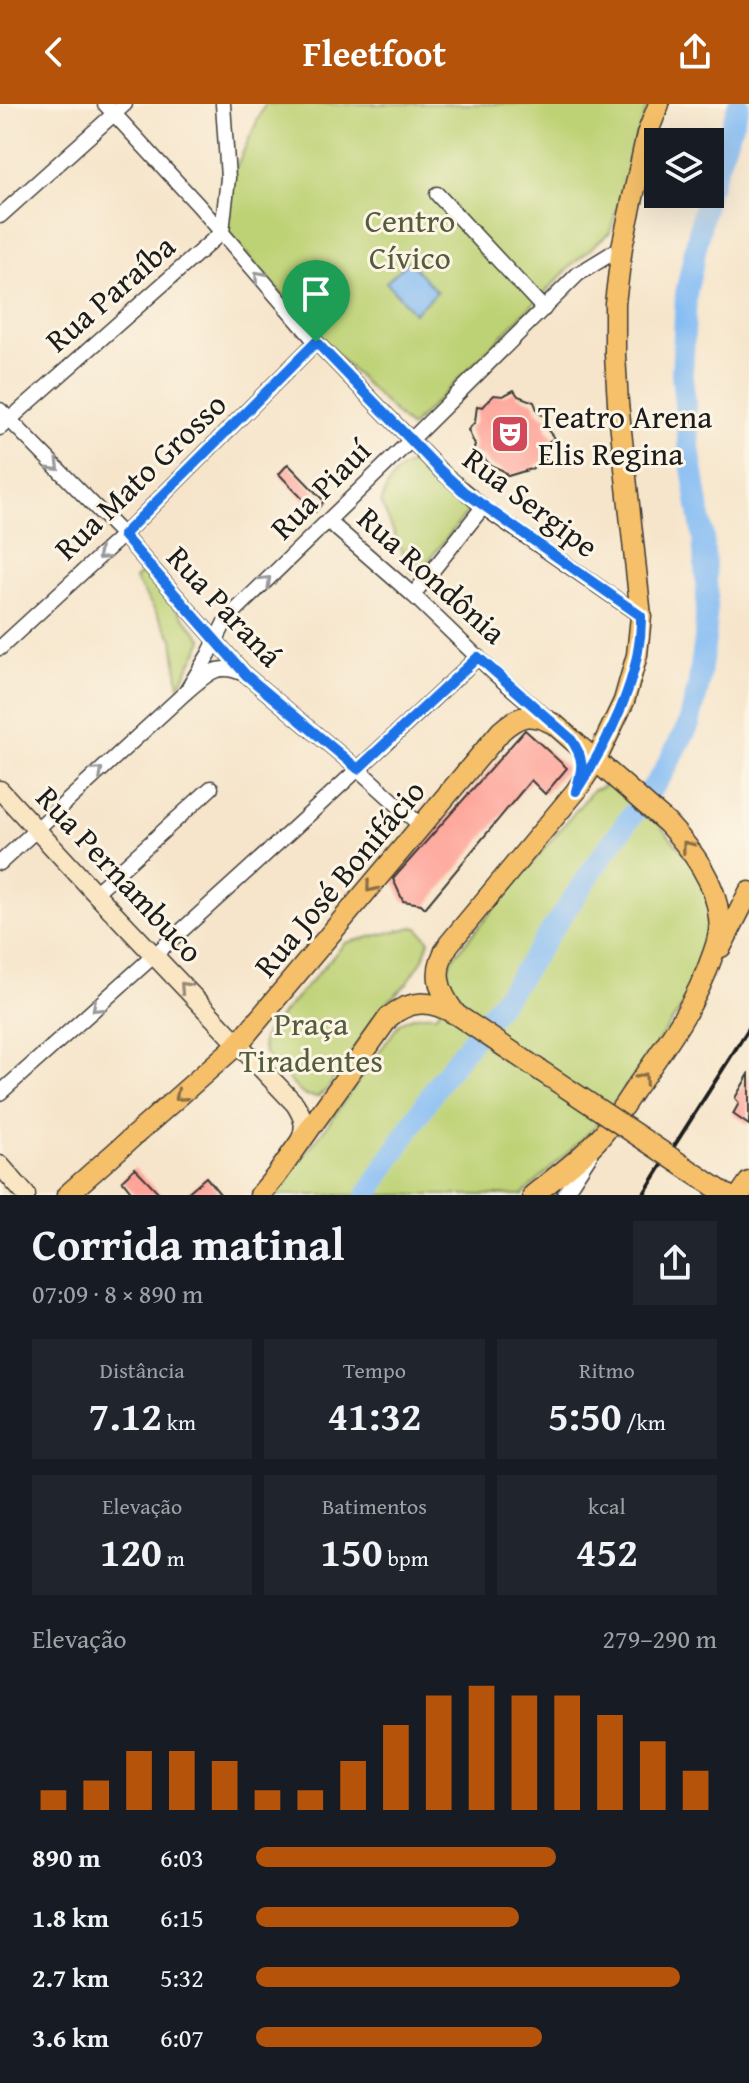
<!DOCTYPE html>
<html lang="pt">
<meta charset="utf-8">
<style>
:root{--surface:#171b24;--page:#20242c;--text:#f1f3f6;--muted:#9ea1a6;--accent:#b45309}
body{margin:0;font-family:"Gentium Book Plus",serif;background:var(--page);color:var(--text);height:100vh;display:flex;flex-direction:column;font-size:30px;white-space:nowrap}
*{box-sizing:border-box;margin:0}
p{font-size:26px;color:var(--muted)}
.icon{flex:none;width:44px;height:44px;fill:none;stroke:currentColor;stroke-width:2;stroke-linecap:round;stroke-linejoin:round}
.map{position:relative;height:1091px;overflow:hidden}
.drawer{display:flex;flex-direction:column;background:var(--surface);flex:1}
.drawer>*{flex:none}
.tools{position:absolute;left:644px;top:24px;display:grid;gap:16px}
.tools a{display:grid;place-items:center;width:80px;height:80px;border-radius:0px;background:var(--surface);box-shadow:0 8px 32px #0002;font-size:40px}
.pin{position:absolute;display:grid;place-items:center;width:68px;height:68px;color:#fff;margin:-82px -34px;border-radius:50% 50% 50% 0;rotate:-45deg;box-shadow:0 0 8px #0007}
.pin .icon{rotate:45deg}
.round{display:grid;place-items:center;flex:none;width:84px;height:84px;border-radius:0px;background:var(--page)}
.head{display:flex;align-items:center;justify-content:space-between;height:136px;padding:0 32px}
h1{font-size:44px;font-weight:700;line-height:60px}
.metrics{display:grid;grid-template-columns:repeat(3,1fr);gap:12px;height:136px;padding:8px 32px}
.metrics div{display:grid;align-content:center;border-radius:0px;background:var(--page);text-align:center}
.metrics b{font-size:40px;font-weight:700}
.metrics small{font-size:22px;font-weight:400}
.metrics p{font-size:22px}
.chart{height:224px;padding:16px 32px}
.chart p{display:flex;justify-content:space-between}
.chart svg{width:100%;height:144px;margin-top:8px;stroke:var(--accent);stroke-width:6}
ul{padding:0 32px;list-style:none;font-size:26px}
li{display:grid;grid-template-columns:128px 96px 1fr;align-items:center;height:60px}
li i{height:20px;border-radius:10px;background:var(--accent)}
header{display:flex;justify-content:space-between;align-items:center;height:104px;padding:0 32px;background:var(--accent);color:#fff;font-size:36px;font-weight:700}
.map>svg:first-child{display:block}
.green{fill:#bdd275;stroke:#6c7748;stroke-width:2}
.water{fill:#84bcf4;stroke:#506c88;stroke-width:2}
.lines{fill:none;stroke-linecap:round;stroke-linejoin:round}
.river{stroke:#84bcf4;stroke-width:22}
.building{fill:#fea49a}
.street-casing{stroke:#3d3a36;stroke-width:17}
.secondary-casing{stroke:#3d3a36;stroke-width:21}
.primary-casing{stroke:#3d3a36;stroke-width:23}
.street{stroke:#fff;stroke-width:14}
.secondary{stroke:#fbe6c4;stroke-width:18}
.primary{stroke:#f6c06b;stroke-width:20}
.rail{stroke:#1c1c1c;stroke-width:4}
.primary-bridge-casing{stroke:#3d3a36;stroke-width:23;stroke-linecap:butt}
.primary-bridge{stroke:#f6c06b;stroke-width:20}
.oneway{stroke:#999}
.oneway2{stroke:#896e44}
.oneway3{stroke:#978b78}
.route-casing{stroke:#fff;stroke-width:16}
.route{stroke:#1a73e8;stroke-width:10}
.labels{text-anchor:middle;dominant-baseline:central;stroke-width:6;stroke-linejoin:round;paint-order:stroke}
.park-label{font-size:32px;fill:#545c3b;stroke:#fcf5e5}
.street-label{font-size:32px;fill:#1c1c1c;stroke:#fcf5e5}
.poi-label{font-size:32px;fill:#1c1c1c;stroke:#fcf5e5;text-anchor:start}
</style>
<header><svg class="icon" aria-label="back" viewBox="0 0 24 24"><path d="M15 5l-7 7 7 7"/></svg>Fleetfoot<svg class="icon" aria-label="share" viewBox="0 0 24 24"><path d="M12 15V3M7 8l5-5 5 5M5 13v7h14v-7"/></svg></header>
<div class="map">
<svg width="749" height="1091" viewBox="0 0 749 1091">
<rect width="100%" height="100%" fill="#fcf5e5"/>
<filter id="ink" filterUnits="userSpaceOnUse"><feTurbulence type="fractalNoise" baseFrequency=".0125" numOctaves="2"/><feDisplacementMap in="SourceGraphic" scale="16" xChannelSelector="R" yChannelSelector="G"/><feConvolveMatrix kernelMatrix="1 2 1 2 8 2 1 2 1" color-interpolation-filters="sRGB"/></filter>
<filter id="wash" filterUnits="userSpaceOnUse"><feTurbulence type="fractalNoise" baseFrequency=".006" numOctaves="4" result="noise"/><feDisplacementMap in="SourceGraphic" scale="32" xChannelSelector="R" yChannelSelector="G"/><feGaussianBlur stdDeviation="1.8" result="paint"/><feColorMatrix in="noise" values="0 0 0 0 0 0 0 0 0 0 0 0 0 0 0 0 0 1.4 0 .05"/><feComposite in="paint" operator="in"/></filter>
<g filter="url(#wash)">
<rect width="100%" height="100%" fill="#f6e5cb"/>
<g class="green">
<polygon points="265,0 648,0 610,128 572,161 410,324 320,234 224,124 232,72"/>
<path d="M418,358L470,405L425,461L411,468L381,399C388,377 396,363 418,358Z"/>
<polygon points="144,466 203,536 179,582 173,535 135,475"/>
<path d="M608,681L616,682L653,713L695,762L706,787L714,827L680,906L626,982L593,1025L522,1091H274L323,1027L400,919C412,912 421,910 436,911L451,889L448,867L451,856L593,686Z"/>
<path d="M413,823L418,824L429,836L423,855L407,879L380,905L327,985L317,993L304,991L299,987L266,951C262,943 261,938 265,929L345,839Z"/>
</g>
<polygon class="water" points="409,157 437,188 414,209 386,178"/>
<g class="lines">
<g class="river">
<polyline points="710,82 739,0"/>
<polyline points="367,1091 440,977 517,877 600,755 663,669 689,620 698,584 705,535 707,491 703,433 690,351 682,271 686,190 707,90"/>
</g>
</g>
<g id="blocks">
<g class="building">
<polygon points="514,286 518,292 534,298 538,308 547,315 547,325 554,334 548,338 546,355 531,365 508,372 502,366 490,361 483,353 473,348 475,341 468,326 475,318 477,302 483,303 494,291 503,292"/>
<polygon points="288,360 324,397 315,408 279,370"/>
<polygon points="525,626 567,664 545,690 531,676 425,804 421,800 403,797 393,775"/>
<polygon points="749,970 749,1021 733,1010 739,999 735,994"/>
<polygon points="135,1064 161,1091 134,1091 122,1076"/>
<polygon points="206,1073 221,1091 185,1091"/>
</g>
</g>
</g>
<g filter="url(#ink)">
<use href="#blocks" fill-opacity="0" stroke="#3d3a36" stroke-width="2"/>
<g class="lines">
<defs>
<g id="street">
<polyline points="105,0 199,102 316,238 440,366 483,403 641,512"/>
<polyline points="437,90 544,205"/>
<polyline points="0,112 125,0"/>
<polyline points="0,306 123,431 246,571 358,665 422,723"/>
<polyline points="0,324 222,128 228,74 223,0"/>
<polyline points="328,417 413,491 495,570 547,614"/>
<polyline points="413,491 483,403"/>
<polyline points="0,544 123,431 316,238"/>
<polyline points="186,588 209,550 224,520 235,507 411,336 578,170 622,143"/>
<path d="M0,759L186,588C207,571 216,557 244,570"/>
<polyline points="95,789 211,684"/>
<path d="M0,989C162,846 321,701 478,553"/>
<polyline points="564,1091 590,1051"/>
</g>
<g id="secondary">
<path d="M0,686L95,789L295,1000C304,1014 307,1023 299,1039"/>
<polyline points="0,1061 26,1091"/>
</g>
<g id="primary">
<polyline points="721,843 749,788"/>
<path d="M455,909C437,885 432,866 449,840L576,687L596,656L624,597L637,551L641,512L618,299L615,251V199L622,143L647,30L659,0"/>
<path d="M67,1091L238,940L501,627C520,610 531,608 554,620L667,719C692,746 716,777 719,814C721,826 717,839 713,850C696,901 665,943 634,986C624,1001 614,1017 602,1031C582,1054 557,1072 533,1091"/>
<path d="M260,1091L276,1072L389,913C411,895 431,896 455,910"/>
<polyline points="740,1091 749,1078"/>
</g>
</defs>
<use href="#street" class="street-casing"/>
<use href="#secondary" class="secondary-casing"/>
<use href="#primary" class="primary-casing"/>
<use href="#street" class="street"/>
<use href="#secondary" class="secondary"/>
<use href="#primary" class="primary"/>
<polyline class="rail" points="643,1091 749,924"/>
<defs>
<polyline id="primary-bridge" points="457,911 727,1091"/>
</defs>
<use href="#primary-bridge" class="primary-bridge-casing"/>
<use href="#primary-bridge" class="primary-bridge"/>
</g>
<defs><path id="oneway-chevron" d="M-2-3.5L2.5 0L-2 3.5" fill="none" stroke-width="1.6" stroke-linecap="round" stroke-linejoin="round" transform="scale(2)"/></defs>
<g class="oneway">
<use href="#oneway-chevron" transform="translate(259 172) rotate(-131)"/>
<use href="#oneway-chevron" transform="translate(55 362) rotate(45)"/>
<use href="#oneway-chevron" transform="translate(102 451) rotate(138)"/>
<use href="#oneway-chevron" transform="translate(266 477) rotate(-44)"/>
<use href="#oneway-chevron" transform="translate(98 668) rotate(-42)"/>
<use href="#oneway-chevron" transform="translate(97 903) rotate(138)"/>
</g>
<g class="oneway2">
<use href="#oneway-chevron" transform="translate(687 742) rotate(-127)"/>
<use href="#oneway-chevron" transform="translate(371 783) rotate(130)"/>
<use href="#oneway-chevron" transform="translate(643 974) rotate(-54)"/>
<use href="#oneway-chevron" transform="translate(180 992) rotate(139)"/>
</g>
<use class="oneway3" href="#oneway-chevron" transform="translate(185 883) rotate(-133)"/>
</g>
<g class="lines" filter="url(#ink)">
<defs>
<path id="route" d="M316,238L440,366L463,387L641,512C642,573 608,638 576,687C583,664 585,654 570,634L478,553L358,665L246,571L123,431Z"/>
</defs>
<use href="#route" class="route-casing"/>
<use href="#route" class="route"/>
</g>
<defs>
<symbol id="theatre-square" viewBox="-11 -11 22 22"><rect x="-9" y="-9" width="18" height="18" rx="4" fill="#d1495b" stroke="#fcf5e5"/><path d="M-5-5.5Q0-4 5-5.5V0Q5 5 0 6Q-5 5-5 0ZM-3.3-2.5H-1v1.5H-3.3ZM1-2.5H3.3v1.5H1ZM-2.8 1Q0 5.5 2.8 1Z" fill="#fff"/></symbol>
</defs>
<g fill-rule="evenodd">
<use href="#theatre-square" x="488" y="308" width="44" height="44"/>
</g>
<g class="labels">
<g class="park-label">
<text x="410" y="116">Centro<tspan x="410" dy="37">Cívico</tspan></text>
<text x="311" y="919">Praça<tspan x="311" dy="37">Tiradentes</tspan></text>
</g>
<g class="street-label">
<text transform="translate(110 189) rotate(-41)">Rua Paraíba</text>
<text transform="translate(140 372) rotate(-44)">Rua Mato Grosso</text>
<text transform="translate(320 385) rotate(-45)">Rua Piauí</text>
<text transform="translate(531 398) rotate(37)">Rua Sergipe</text>
<text transform="translate(432 471) rotate(42)">Rua Rondônia</text>
<text transform="translate(225 502) rotate(47)">Rua Paraná</text>
<text transform="translate(120 770) rotate(47)">Rua Pernambuco</text>
<text transform="translate(339 774) rotate(-50)">Rua José Bonifácio</text>
</g>
<g class="poi-label">
<text x="538" y="312">Teatro Arena<tspan x="538" dy="37">Elis Regina</tspan></text>
</g>
</g>
</svg>
<div class="tools">
<a><svg class="icon" aria-label="layers" viewBox="0 0 24 24"><path d="M12 4l9 5-9 5-9-5zM3 14l9 5 9-5"/></svg></a>
</div>
<div class="pin" style="left:316px;top:238px;background:#1e9e55"><svg class="icon" aria-label="arrive" viewBox="0 0 24 24"><path d="M6 21V4h12l-3 4 3 4H6"/></svg></div>
</div>
<section class="drawer">
<div class="head"><div><h1>Corrida matinal</h1><p>07:09 · 8 × 890 m</p></div><a class="round"><svg class="icon" aria-label="share" viewBox="0 0 24 24"><path d="M12 15V3M7 8l5-5 5 5M5 13v7h14v-7"/></svg></a></div>
<div class="metrics">
<div><p>Distância</p><b>7.12<small> km</small></b></div>
<div><p>Tempo</p><b>41:32</b></div>
<div><p>Ritmo</p><b>5:50<small> /km</small></b></div>
</div>
<div class="metrics">
<div><p>Elevação</p><b>120<small> m</small></b></div>
<div><p>Batimentos</p><b>150<small> bpm</small></b></div>
<div><p>kcal</p><b>452</b></div>
</div>
<div class="chart"><p><span>Elevação</span>279–290 m</p>
<svg viewBox="0 0 160 44" preserveAspectRatio="none"><path d="M5 44V38M15 44V35M25 44V26M35 44V26M45 44V29M55 44V38M65 44V38M75 44V29M85 44V18M95 44V9M105 44V6M115 44V9M125 44V9M135 44V15M145 44V23M155 44V32"/></svg>
</div>
<ul>
<li><b>890 m</b>6:03<i style="width:65%"></i></li>
<li><b>1.8 km</b>6:15<i style="width:57%"></i></li>
<li><b>2.7 km</b>5:32<i style="width:92%"></i></li>
<li><b>3.6 km</b>6:07<i style="width:62%"></i></li>
</ul>
</section>
